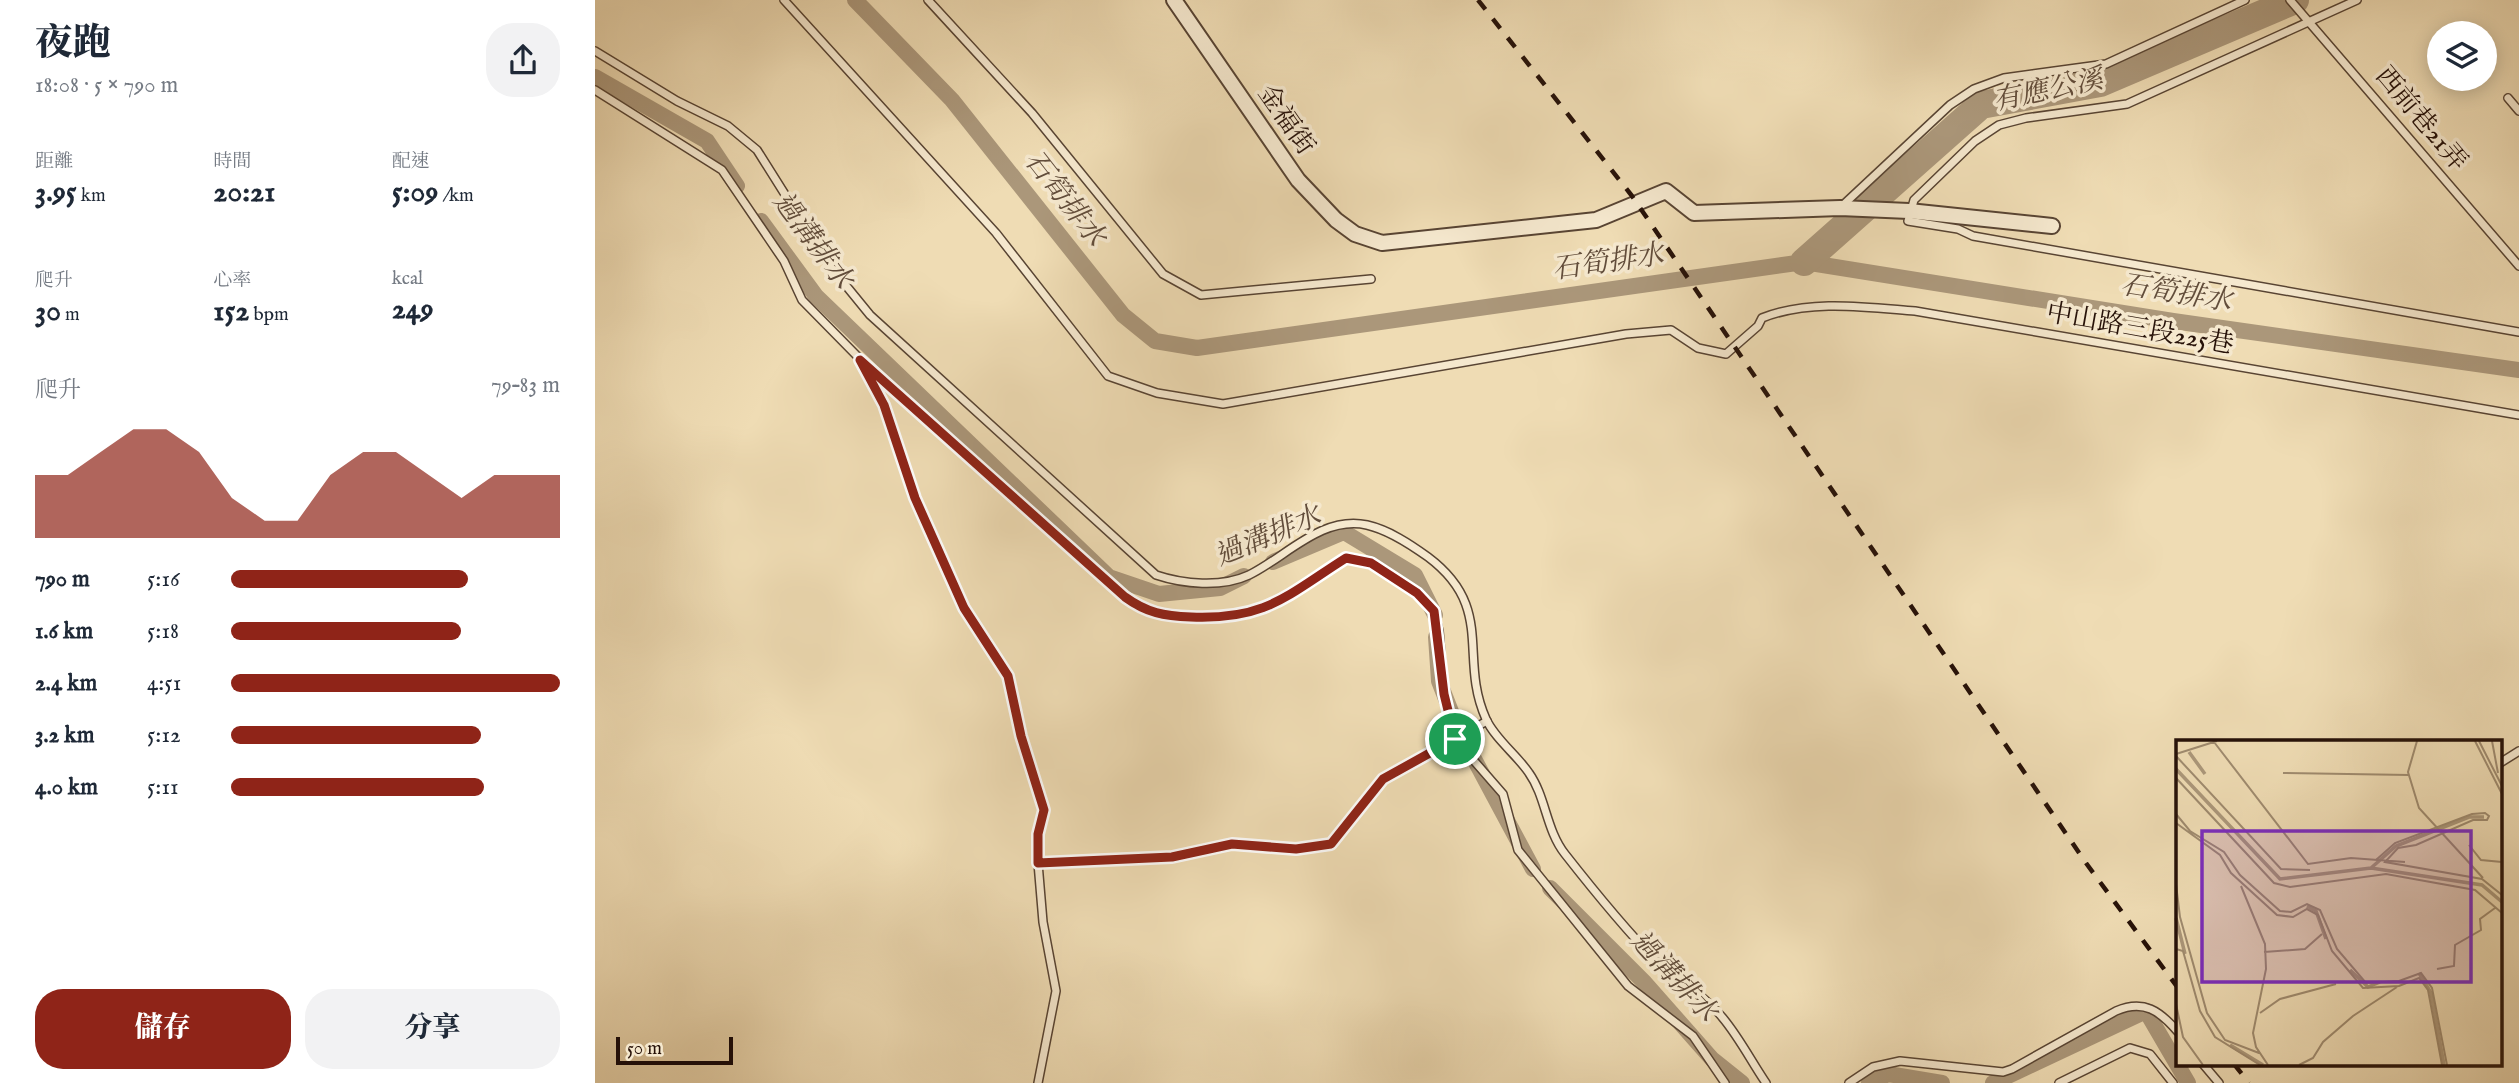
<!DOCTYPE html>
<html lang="zh-TW">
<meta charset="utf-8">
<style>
:root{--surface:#fff;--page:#f2f2f3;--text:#1f2937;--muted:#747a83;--accent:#8f2418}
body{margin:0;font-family:"IM FELL English","Noto Serif TC",serif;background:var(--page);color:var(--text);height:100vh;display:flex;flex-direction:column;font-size:26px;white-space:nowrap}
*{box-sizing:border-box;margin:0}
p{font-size:23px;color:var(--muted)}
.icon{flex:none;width:38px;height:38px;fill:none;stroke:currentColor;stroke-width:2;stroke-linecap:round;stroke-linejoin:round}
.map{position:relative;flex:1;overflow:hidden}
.drawer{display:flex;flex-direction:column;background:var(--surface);width:595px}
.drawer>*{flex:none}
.buttons{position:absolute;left:1832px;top:21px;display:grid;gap:14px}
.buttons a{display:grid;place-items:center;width:70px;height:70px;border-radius:50%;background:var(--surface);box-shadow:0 4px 18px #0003;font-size:35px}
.scale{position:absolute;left:21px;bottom:18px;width:117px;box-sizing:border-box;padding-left:7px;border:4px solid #261108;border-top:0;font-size:19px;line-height:24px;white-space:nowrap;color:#261108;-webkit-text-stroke:5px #f5e8ce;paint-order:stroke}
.pin{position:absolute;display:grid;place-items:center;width:60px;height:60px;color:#fff;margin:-30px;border:4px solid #fff;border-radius:50%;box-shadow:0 2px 7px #0007}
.round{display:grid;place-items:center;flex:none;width:74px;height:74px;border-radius:28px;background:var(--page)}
.headline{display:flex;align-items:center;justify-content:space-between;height:119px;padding:0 35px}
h1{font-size:38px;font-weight:800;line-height:52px}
.figures{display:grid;grid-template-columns:repeat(3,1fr);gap:10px;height:119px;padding:7px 35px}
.figures div{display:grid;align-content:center}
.figures b{font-size:30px;font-weight:800}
.figures small{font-size:19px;font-weight:400}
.figures p{font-size:19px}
.chart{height:196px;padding:14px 35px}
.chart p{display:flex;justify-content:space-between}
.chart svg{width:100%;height:126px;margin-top:7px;fill:var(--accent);opacity:.7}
.button{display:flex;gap:14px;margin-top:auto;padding:14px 35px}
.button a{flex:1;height:80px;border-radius:28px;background:var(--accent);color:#fff;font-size:28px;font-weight:800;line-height:80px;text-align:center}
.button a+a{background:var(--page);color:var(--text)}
ul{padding:0 35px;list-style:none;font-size:23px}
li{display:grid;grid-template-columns:112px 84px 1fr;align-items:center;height:52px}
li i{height:18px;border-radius:9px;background:var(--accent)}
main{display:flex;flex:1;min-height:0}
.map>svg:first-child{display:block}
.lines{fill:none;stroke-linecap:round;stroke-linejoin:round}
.canal{stroke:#ab977a;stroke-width:16}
.river{stroke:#ab977a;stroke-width:28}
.service-casing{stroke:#584433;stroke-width:10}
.minor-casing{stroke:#584433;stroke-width:18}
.service{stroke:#f5e8ce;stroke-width:7}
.minor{stroke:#f5e8ce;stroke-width:14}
.rail{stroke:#261108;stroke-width:4.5;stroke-dasharray:12 12;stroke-linecap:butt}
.route-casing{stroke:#fff;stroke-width:14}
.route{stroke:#8f2418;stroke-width:9}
.labels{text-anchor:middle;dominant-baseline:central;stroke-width:7;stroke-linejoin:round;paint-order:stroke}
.street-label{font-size:26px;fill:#261108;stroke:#f5e8ce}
.water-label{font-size:28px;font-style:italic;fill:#624d3b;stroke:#f5e8ce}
.inset-river{fill:none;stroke:#ab977a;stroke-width:3.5}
.inset-road{fill:none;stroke:#9f8b6f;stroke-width:2}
.view{fill:#7b2cbf;fill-opacity:0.15;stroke:#7b2cbf;stroke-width:3.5}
.inset-edge{fill:none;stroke:#261108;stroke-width:3.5}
</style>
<main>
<section class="drawer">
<div class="headline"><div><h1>夜跑</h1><p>18:08 · 5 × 790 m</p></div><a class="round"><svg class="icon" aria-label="share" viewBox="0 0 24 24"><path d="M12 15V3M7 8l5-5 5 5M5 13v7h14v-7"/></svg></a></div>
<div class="figures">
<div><p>距離</p><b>3.95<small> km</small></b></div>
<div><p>時間</p><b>20:21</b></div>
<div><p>配速</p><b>5:09<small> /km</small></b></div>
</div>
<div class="figures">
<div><p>爬升</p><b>30<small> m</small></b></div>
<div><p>心率</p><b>152<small> bpm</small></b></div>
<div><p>kcal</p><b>249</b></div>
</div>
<div class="chart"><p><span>爬升</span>79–83 m</p>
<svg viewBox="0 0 160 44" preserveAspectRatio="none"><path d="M0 44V22L10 22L20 14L30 6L40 6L50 14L60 30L70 38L80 38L90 22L100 14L110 14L120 22L130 30L140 22L150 22L160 22V44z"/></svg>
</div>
<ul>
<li><b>790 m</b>5:16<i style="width:72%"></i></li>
<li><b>1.6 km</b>5:18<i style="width:70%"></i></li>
<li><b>2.4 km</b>4:51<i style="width:100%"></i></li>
<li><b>3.2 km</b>5:12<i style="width:76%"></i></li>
<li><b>4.0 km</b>5:11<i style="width:77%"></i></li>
</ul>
<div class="button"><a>儲存</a><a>分享</a></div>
</section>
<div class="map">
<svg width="1924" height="1083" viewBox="0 0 1924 1083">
<rect width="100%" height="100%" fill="#efdcb4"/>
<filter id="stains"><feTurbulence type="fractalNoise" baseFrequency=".00286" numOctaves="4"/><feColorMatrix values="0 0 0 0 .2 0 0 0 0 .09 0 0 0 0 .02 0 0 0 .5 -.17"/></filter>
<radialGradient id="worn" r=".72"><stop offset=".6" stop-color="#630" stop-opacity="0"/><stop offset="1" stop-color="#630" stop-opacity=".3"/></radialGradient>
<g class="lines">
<g class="canal">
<polyline points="260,0 357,100 528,315 560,341 602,348 1209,262 1578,321 1924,370"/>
<polyline points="0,77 112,141 142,186"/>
<polyline points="166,221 221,296 514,577 564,594 625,588 649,576"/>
<polyline points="678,562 749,532 820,575 840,615"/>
<polyline points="841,637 844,681 862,727 938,869"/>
<polyline points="955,888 1050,983 1117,1059 1147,1083"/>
<polyline points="1274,1083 1293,1074 1347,1083"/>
<polyline points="1398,1083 1551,1011 1593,1083"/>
</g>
<polyline class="river" points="1209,262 1386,105 1505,83 1700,0"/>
<defs>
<g id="service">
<path d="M189,0L401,233L513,376L562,393L628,404L1031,334L1076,330L1103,348L1131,354L1163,326L1167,318C1215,299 1270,307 1320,311L1924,415"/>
<polyline points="333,0 437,113 568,274 606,295 776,279"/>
<polyline points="1695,0 1924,266"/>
<polyline points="1762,0 1532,104 1431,118 1404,125 1380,141 1319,200 1313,221 1363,229 1378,236 1924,332"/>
<path d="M0,51L82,101L133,126L162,150L235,266L275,315L561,575C588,584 626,588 654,575C691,557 727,515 772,525C794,530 815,544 833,557C901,608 863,657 891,719C900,739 922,755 934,773C951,797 951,830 970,854C999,891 1030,929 1063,963C1083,983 1109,994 1127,1017C1144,1037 1156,1061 1171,1083"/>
<path d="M0,90L127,170L189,261L207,300L266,360L530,597C554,613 572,616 600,617C671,620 695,594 751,558L776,563L832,601L839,612L844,631L849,694L860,739L908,794L923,850L1033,986L1098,1036L1130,1083"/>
<polyline points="1913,98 1924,111"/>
<polyline points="1247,206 1355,105 1379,89 1409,78 1511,64 1650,0"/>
<polyline points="267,363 289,405 320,498 369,608 413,676 426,736 449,810 443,834 443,863 448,922 461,991 443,1083"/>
<polyline points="1905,763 1924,751"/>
<polyline points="443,863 577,857 637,844 701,849 736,844 788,779 892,721"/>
<polyline points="1608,1064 1624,1083"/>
<path d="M1254,1083L1278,1067L1305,1061L1408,1072L1417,1069L1521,1011C1549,999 1565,1011 1583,1032"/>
<polyline points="1464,1083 1535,1048 1555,1054 1578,1083"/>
</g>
<polyline id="minor" points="579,0 703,180 741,220 760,234 787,243 1001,220 1071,191 1099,213 1245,208 1314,211 1457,226"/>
</defs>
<use href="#service" class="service-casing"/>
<use href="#minor" class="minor-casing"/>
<use href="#service" class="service"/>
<use href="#minor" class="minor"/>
<g class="rail">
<polyline points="883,0 1037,196 1491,863 1583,988"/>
<polyline points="1639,1064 1654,1083"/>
</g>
</g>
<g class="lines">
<defs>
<path id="route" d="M265,360L530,597C552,613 569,616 596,617C671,620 691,596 751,558L776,563L822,593L839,611L849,694L860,739L788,779L736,844L701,849L637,844L577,857L443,863V834L449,810L426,736L413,676L369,608L320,498L289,405Z"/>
</defs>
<use href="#route" class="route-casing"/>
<use href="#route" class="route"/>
</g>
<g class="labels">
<g class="street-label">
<text transform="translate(1826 119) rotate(50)">西前巷21弄</text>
<text transform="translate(691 120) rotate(55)">金福街</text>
<text transform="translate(1545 329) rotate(10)">中山路三段225巷</text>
</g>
<g class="water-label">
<text transform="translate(1453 91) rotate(-12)">有應公溪</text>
<text transform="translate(469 199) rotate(52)">石筍排水</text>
<text transform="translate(217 241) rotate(53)">過溝排水</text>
<text transform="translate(1013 263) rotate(-8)">石筍排水</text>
<text transform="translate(1581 294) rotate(9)">石筍排水</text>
<text transform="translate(673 537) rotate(-23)">過溝排水</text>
<text transform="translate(1078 977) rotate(47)">過溝排水</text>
</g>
</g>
<g transform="translate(1581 740)">
<rect width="326" height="326" fill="#efdcb4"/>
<path class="inset-river" d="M13,12L29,34M0,29L104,139L195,128L306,145L326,162M195,128L220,106L293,77H308M131,166L140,171L150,199M0,178L9,214M174,230L192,247L204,242M243,233L255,253L268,325M54,305L87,325"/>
<path class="inset-road" d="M241,1L232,32L243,68L307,138M299,1L326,54M303,1L326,46M316,1L322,33M38,2L132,124L175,118L229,122M0,14L41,1M0,16L105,129L134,130M107,33L233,35M0,38L98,143L114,147L210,134L299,150L326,173M0,74L14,91L48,112L64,135L104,171L115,172L131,164L144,170L161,209L190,243L223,241L245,233L256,248L271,325M0,83L44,115L55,133L101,175L117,177L131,169L142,175L156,211L187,248L223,246L243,238L252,250L266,325M293,105L305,120L326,122M200,120L219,103L296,74L309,73L313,76L311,80H297L240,105L222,108L209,122L306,139L326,155M0,144L4,177L31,273L49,300L83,313M65,146L89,204L90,229L77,293L80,307L92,325M0,209L7,211L24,271L39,297L84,325M88,212L129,209L146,194M261,229L278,226L279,205L305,190L304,179L319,168M0,264L7,297L27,325M84,273L104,259L160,244M123,325L137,318L147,302L177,276L221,247"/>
<path class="view" d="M26,91H295V242H26Z"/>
<rect width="326" height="326" class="inset-edge"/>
</g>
<rect width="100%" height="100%" filter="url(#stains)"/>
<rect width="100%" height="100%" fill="url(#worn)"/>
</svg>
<div class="buttons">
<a><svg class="icon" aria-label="layers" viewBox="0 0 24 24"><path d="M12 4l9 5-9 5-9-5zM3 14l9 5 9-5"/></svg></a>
</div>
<div class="scale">50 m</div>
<div class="pin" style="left:860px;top:739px;background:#1e9e55"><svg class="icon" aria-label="arrive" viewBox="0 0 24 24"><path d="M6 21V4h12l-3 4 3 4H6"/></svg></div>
</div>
</main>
